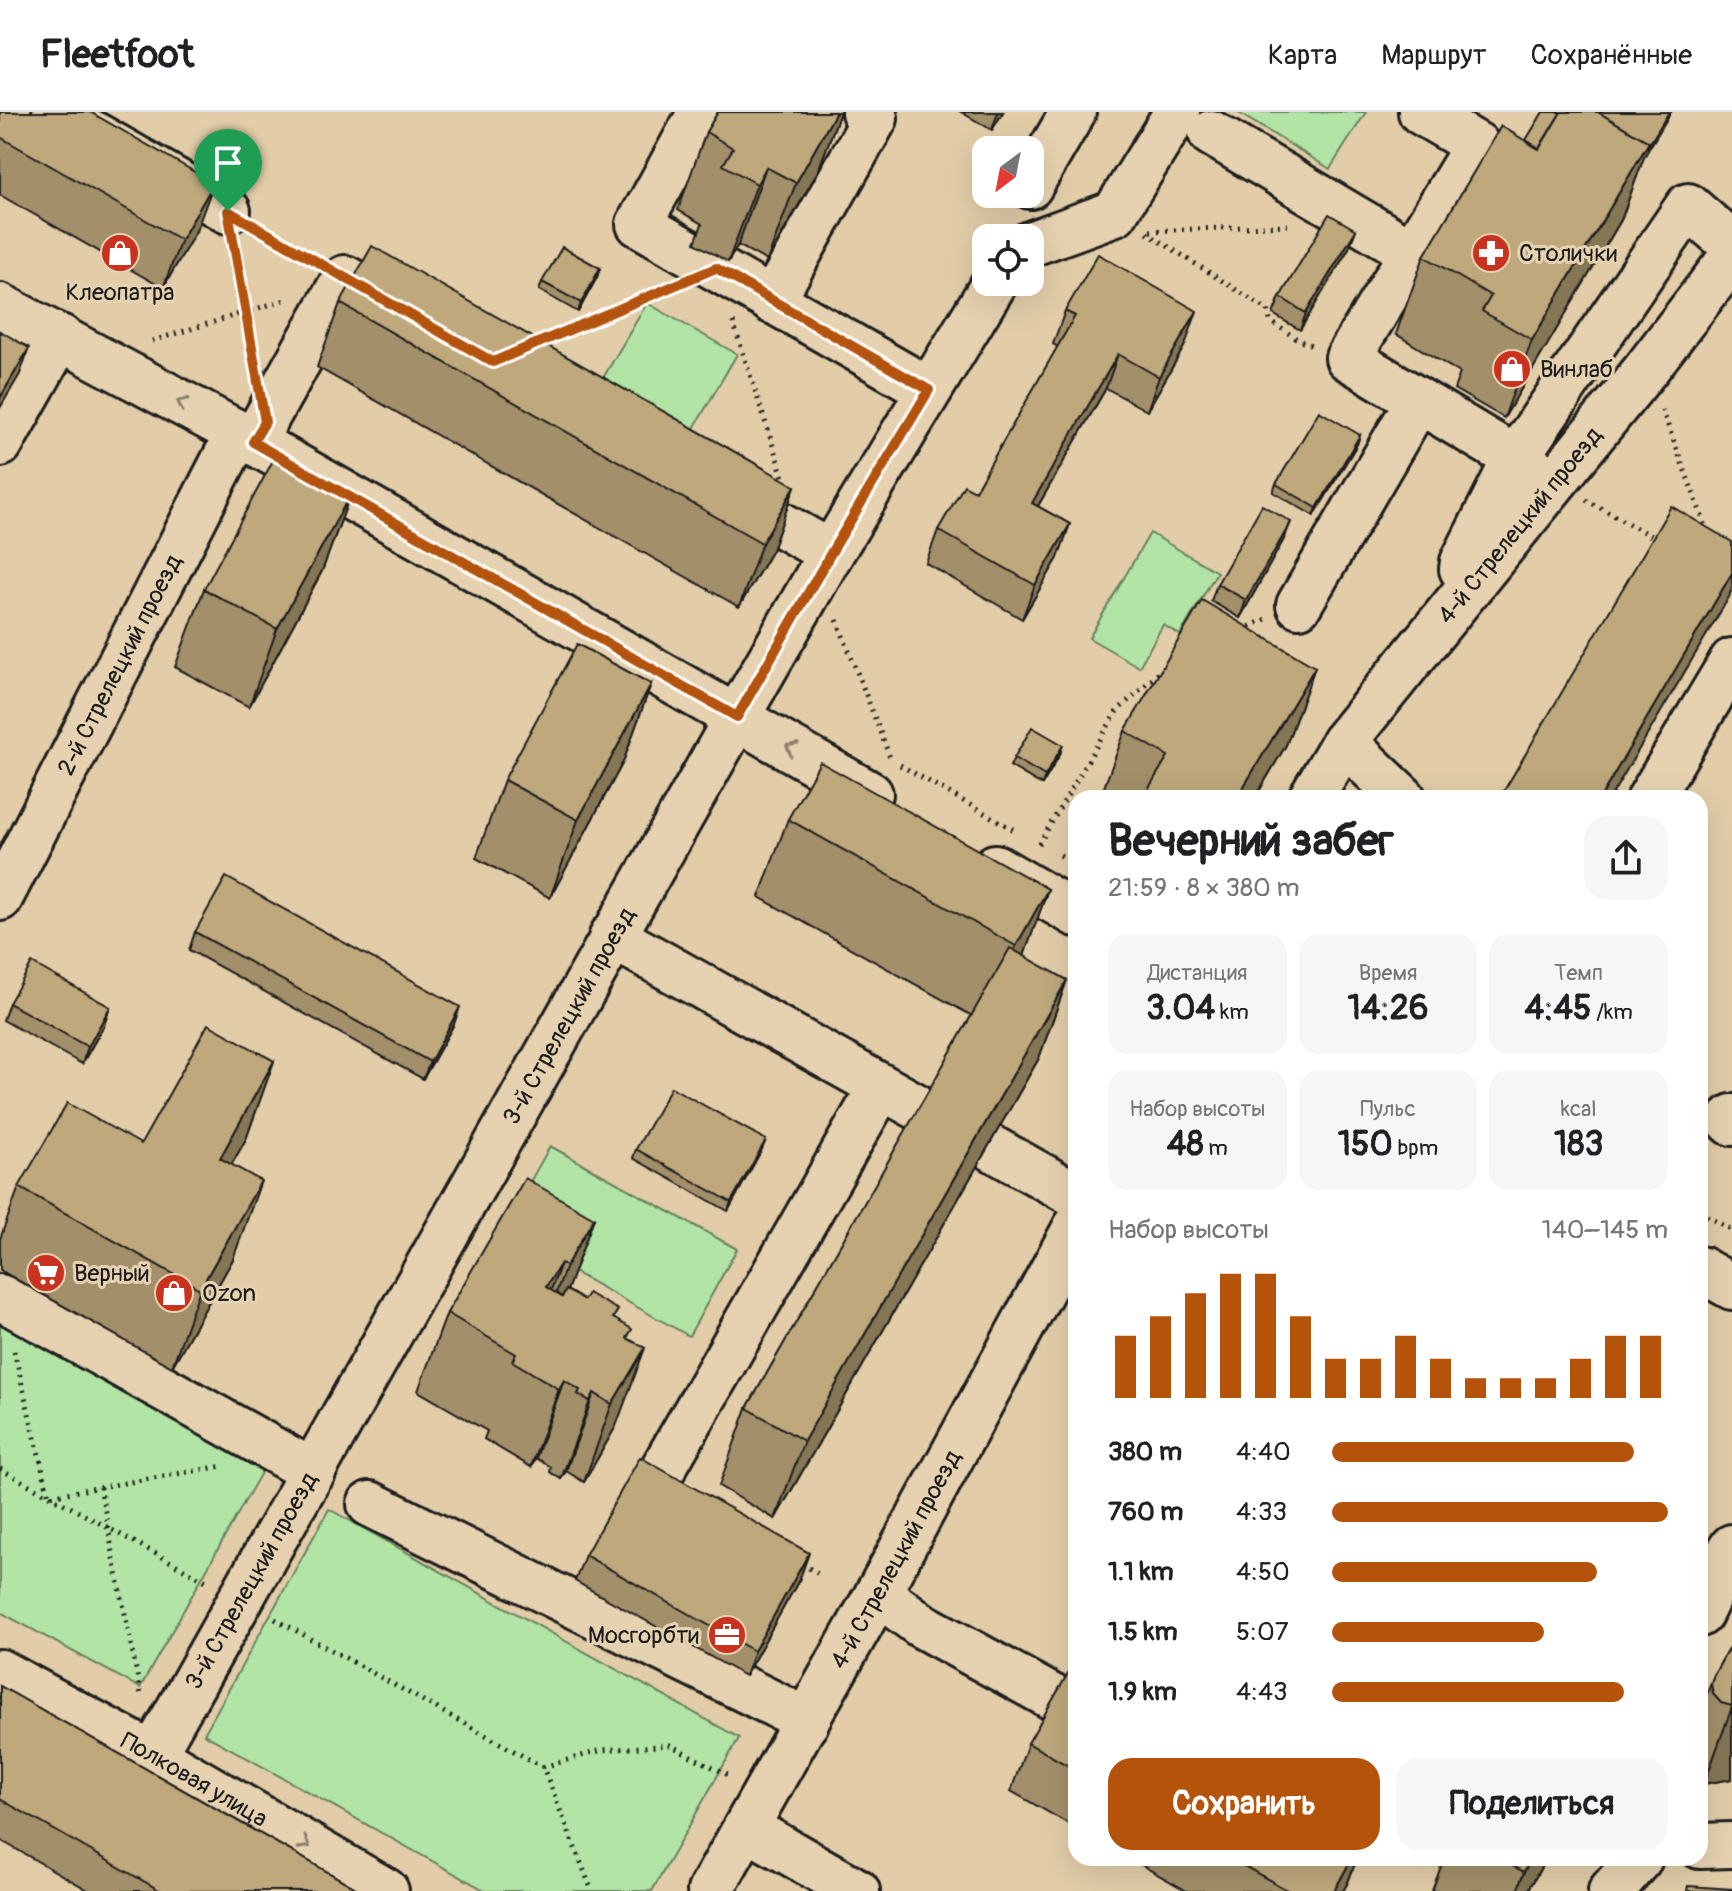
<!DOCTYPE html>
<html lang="ru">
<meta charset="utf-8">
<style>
:root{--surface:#fff;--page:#f6f6f6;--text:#202124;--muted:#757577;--line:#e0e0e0;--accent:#b45309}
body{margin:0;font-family:Pangolin,sans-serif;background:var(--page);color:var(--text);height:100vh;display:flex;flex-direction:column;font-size:30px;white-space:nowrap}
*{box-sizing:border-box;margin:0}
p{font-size:26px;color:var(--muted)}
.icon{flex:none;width:44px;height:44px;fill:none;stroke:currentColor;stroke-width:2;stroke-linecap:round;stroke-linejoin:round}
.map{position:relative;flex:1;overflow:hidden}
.drawer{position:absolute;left:1068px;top:678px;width:640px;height:1076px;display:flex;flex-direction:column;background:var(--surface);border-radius:24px;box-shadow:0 8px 32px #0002}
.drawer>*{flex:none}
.needle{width:52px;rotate:212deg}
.buttons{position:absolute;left:972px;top:24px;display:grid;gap:16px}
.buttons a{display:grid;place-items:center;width:72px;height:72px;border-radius:16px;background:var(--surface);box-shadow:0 8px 32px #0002;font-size:40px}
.pin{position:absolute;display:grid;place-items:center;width:68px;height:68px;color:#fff;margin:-82px -34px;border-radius:50% 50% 50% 0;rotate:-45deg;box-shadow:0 0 8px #0007}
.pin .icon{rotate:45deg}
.round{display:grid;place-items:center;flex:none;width:84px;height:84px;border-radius:24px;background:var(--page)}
.head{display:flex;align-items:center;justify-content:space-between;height:136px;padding:0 40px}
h1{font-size:44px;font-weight:700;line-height:60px}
.stats{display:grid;grid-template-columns:repeat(3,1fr);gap:12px;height:136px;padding:8px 40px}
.stats div{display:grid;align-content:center;border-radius:20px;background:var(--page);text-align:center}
.stats b{font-size:34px;font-weight:700}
.stats small{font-size:22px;font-weight:400}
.stats p{font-size:22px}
.chart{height:224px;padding:16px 40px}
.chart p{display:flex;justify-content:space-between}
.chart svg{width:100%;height:144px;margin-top:8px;stroke:var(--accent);stroke-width:6}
.cta{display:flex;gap:16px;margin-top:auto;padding:16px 40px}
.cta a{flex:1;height:92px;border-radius:24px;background:var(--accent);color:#fff;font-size:32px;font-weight:700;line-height:92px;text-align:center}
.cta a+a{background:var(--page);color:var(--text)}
ul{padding:0 40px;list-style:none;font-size:26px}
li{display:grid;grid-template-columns:128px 96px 1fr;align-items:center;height:60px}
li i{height:20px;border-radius:10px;background:var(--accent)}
header{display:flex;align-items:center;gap:48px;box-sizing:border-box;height:112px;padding:0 40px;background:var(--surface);border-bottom:2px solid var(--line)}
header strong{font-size:38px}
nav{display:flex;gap:44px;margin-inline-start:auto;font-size:28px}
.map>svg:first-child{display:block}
.green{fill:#b1e4a5;stroke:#668060;stroke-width:2}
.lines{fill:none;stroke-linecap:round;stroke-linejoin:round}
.minor-casing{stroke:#1c1c1c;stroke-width:50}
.path{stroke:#1c1c1c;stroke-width:5;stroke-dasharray:2 6;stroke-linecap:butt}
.minor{stroke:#e6d2b0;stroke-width:44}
.wall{fill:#a3906b;stroke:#1c1c1c;stroke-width:2}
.shaded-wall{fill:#857657;stroke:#1c1c1c;stroke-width:2}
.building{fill:#bea87c;stroke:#1c1c1c;stroke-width:2}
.oneway{stroke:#8b806d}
.route-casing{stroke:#fff;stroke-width:16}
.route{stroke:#b45309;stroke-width:10}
.labels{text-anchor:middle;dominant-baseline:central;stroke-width:6;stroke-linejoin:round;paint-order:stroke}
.poi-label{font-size:24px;fill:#1c1c1c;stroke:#e6d2b0;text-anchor:start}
.street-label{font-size:24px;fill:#1c1c1c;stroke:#e6d2b0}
</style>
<header>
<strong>Fleetfoot</strong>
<nav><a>Карта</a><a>Маршрут</a><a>Сохранённые</a></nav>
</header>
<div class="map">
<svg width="1732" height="1779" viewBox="0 0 1732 1779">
<rect width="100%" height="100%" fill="#e2cda8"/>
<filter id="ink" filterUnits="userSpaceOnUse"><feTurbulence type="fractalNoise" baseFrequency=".0125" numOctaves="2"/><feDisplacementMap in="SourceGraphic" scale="16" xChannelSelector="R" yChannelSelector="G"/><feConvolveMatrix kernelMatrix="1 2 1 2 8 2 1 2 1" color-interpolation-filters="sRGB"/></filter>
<g filter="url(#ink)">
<g class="green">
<polygon points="1237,0 1366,0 1330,57"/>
<polygon points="647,191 737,242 686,330 596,278"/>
<polygon points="1150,421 1217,460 1180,523 1163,513 1139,555 1089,526"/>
<polygon points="550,1034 737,1137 689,1224 502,1120"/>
<polygon points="0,1209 263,1357 140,1576 0,1500"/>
<polygon points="329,1397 739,1626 652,1779 486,1779 204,1622"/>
</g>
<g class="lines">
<defs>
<g id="minor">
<polyline points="55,0 228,99"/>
<polyline points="701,0 639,112 929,278"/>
<polyline points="1421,0 1477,33 1348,246 1553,369"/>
<polyline points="1211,21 1412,140"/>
<polyline points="1030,74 1073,0"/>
<polyline points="1030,132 1115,101 1177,0"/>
<polyline points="772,189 875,6 864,0"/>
<polyline points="0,194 238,321 870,682"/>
<polyline points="253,330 345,166 403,199"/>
<polyline points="0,332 60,225"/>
<polyline points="727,382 831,441"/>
<polyline points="1462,457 1463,450 1515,347 1688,94 1732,132"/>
<polyline points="1299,493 1418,289"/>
<polyline points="1344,630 1403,686"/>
<path id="s1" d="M1311,686L1344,630L1647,256L1732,145"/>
<polyline points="1650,686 1732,549"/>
<polyline points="995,755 1076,802"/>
<path id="s2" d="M0,786L238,321"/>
<polyline points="612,824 932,1003"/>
<polyline points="1732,1005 1730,1009 1732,1011"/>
<polyline points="988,1034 1076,1083"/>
<polyline points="1700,1157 1732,1175"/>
<polyline points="0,1185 313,1360"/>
<polyline points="656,1369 881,975"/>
<polyline points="370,1392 784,1597 806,1611"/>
<polyline points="878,1481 921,1513 1076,1598"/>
<polyline points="1700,1502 1732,1435"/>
<path id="s3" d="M0,1560L153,1643L386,1779"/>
<path id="s4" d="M153,1643L737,605L831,441L995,170"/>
<polyline points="747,1716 857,1779"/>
<polyline points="1700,1734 1732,1733"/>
<path id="s5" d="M710,1779L878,1481L1076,1115"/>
<polyline points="1611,1779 1640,1746"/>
</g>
</defs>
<use href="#minor" class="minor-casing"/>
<g class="path">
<polyline points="260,117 314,148"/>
<polyline points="1150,119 1288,113"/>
<polyline points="1147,121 1268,198 1270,209 1300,229 1314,234"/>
<polyline points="235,135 255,247"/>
<polyline points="733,210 785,371"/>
<polyline points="152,229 288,187"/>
<polyline points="535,233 670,176"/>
<polyline points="1662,298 1708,420"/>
<polyline points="1586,388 1658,428"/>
<polyline points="837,508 891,648"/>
<polyline points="1242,518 1266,507"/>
<polyline points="900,653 1016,719"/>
<polyline points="1039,732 1117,599 1162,558"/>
<polyline points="1060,743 1076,752"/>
<polyline points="1700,1100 1732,1118"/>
<polyline points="14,1239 49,1384 223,1354"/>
<polyline points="0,1357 206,1469"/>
<polyline points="100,1375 141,1583"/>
<polyline points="802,1452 822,1464"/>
<polyline points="275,1507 543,1655 592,1779"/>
<polyline points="543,1655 602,1638 670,1633 732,1665"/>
</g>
<use href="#minor" class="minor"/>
</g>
<g class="wall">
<polygon points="0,0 196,119 163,176 0,83"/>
<polygon points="718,0 840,0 818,59 767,149 738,133 728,150 695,131 702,112 678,98 706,20"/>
<polygon points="961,0 1003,0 992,18"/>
<polygon points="1526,29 1644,45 1621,108 1504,306 1454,277 1460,261 1396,222 1424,144"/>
<polygon points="1349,136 1300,218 1273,202 1280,185"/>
<polygon points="600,156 597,165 578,200 539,178 542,170"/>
<polygon points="340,191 795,374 772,438 739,495 317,255"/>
<polygon points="1065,199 1185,233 1147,299 1106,276 1038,394 1058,446 1022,507 926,451 938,418 975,379 1058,235 1053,232"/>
<polygon points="1360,323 1357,332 1314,404 1273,380 1276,372"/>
<polygon points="351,381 322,459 249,595 175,555 204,477"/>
<polygon points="1284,427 1240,506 1211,489 1217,472"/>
<polygon points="1315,555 1286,633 1255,686 1100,686 1125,619"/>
<polygon points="651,572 623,650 550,786 476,746 504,668"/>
<polygon points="1060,642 1042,673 1010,654 1014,646"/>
<polygon points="788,707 1048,777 1024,844 1067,868 1039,946 775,1407 719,1374 747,1296 972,904 759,785"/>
<polygon points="195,820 454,912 423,967 189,838"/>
<polygon points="9,891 110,895 104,913 82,952 3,908"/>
<polygon points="274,949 246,1027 231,1053 233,1147 172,1255 0,1158 0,1127 19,1075 141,1032"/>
<polygon points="636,1037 762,1037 728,1099 633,1046"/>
<polygon points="594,1106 567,1178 615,1207 628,1227 616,1314 584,1370 566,1359 561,1367 550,1360 551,1355 536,1346 531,1355 484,1327 487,1319 418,1279 447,1201"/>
<polygon points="585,1443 800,1466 745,1564 575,1469"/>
<polygon points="1076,1502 1076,1519 1071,1516"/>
<polygon points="1732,1530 1732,1667 1704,1672 1700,1671 1700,1601 1714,1563"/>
<polygon points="1076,1560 1076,1716 1011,1679 1028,1631"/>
<polygon points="0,1574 361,1779 90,1779 0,1728"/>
<polygon points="1129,1746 1357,1746 1348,1770 1343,1779 1187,1779"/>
<polygon points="1444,1746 1546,1746 1528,1779 1432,1779"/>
</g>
<g class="shaded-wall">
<polygon points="836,0 840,0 818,59 767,149 796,71"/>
<polygon points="998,0 1003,0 992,18"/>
<polygon points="1669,0 1671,0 1644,45 1621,108 1504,306 1532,228 1649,30"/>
<polygon points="766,55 738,133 728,150 757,72"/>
<polygon points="214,71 196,119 163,176 181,128"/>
<polygon points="1356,118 1349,136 1300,218 1306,201"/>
<polygon points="600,156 597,165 578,200 581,191"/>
<polygon points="1197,199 1185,233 1147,299 1159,265"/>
<polygon points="29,236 20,262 0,296 0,286"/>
<polygon points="1118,242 1106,276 1020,425 1032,391"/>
<polygon points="1360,323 1357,332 1314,404 1317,396"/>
<polygon points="795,374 772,438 739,495 762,431"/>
<polygon points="351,381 322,459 249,595 277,517"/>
<polygon points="1291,410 1284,427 1240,506 1246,488"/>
<polygon points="1070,412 1058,446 1022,507 1035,473"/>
<polygon points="1732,461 1732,476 1729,485 1610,686 1600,686"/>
<polygon points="1315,555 1286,633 1255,686 1237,686"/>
<polygon points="651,572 623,650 550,786 578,708"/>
<polygon points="1063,633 1060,642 1042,673 1045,664"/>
<polygon points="1048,777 1020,855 988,912 1016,834"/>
<polygon points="1067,868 1039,946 775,1407 804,1329"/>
<polygon points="110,895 104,913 82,952 88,935"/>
<polygon points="460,895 454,912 423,967 430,950"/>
<polygon points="274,949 246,1027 191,1124 220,1046"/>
<polygon points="766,1028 762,1037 728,1099 731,1090"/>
<polygon points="261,1069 233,1147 172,1255 200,1177"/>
<polygon points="594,1106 565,1184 537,1232 566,1154"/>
<polygon points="561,1151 532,1229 518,1253 546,1175"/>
<polygon points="645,1236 616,1314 584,1370 612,1292"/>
<polygon points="564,1268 536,1346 531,1355 559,1277"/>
<polygon points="594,1281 566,1359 561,1367 590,1289"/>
<polygon points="809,1441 800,1466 745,1564 754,1539"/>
<polygon points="1732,1595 1732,1667 1704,1672"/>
<polygon points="1352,1746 1357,1746 1348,1770 1343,1779 1334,1779"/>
<polygon points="1531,1746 1546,1746 1528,1779 1517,1779 1524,1760"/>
</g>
<g class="building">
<polygon points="0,0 90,0 214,71 181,128 0,25"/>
<polygon points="718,0 836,0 796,71 766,55 757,72 723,53 733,36 706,20"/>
<polygon points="1543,0 1561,0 1539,36 1526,28"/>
<polygon points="1561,0 1598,0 1649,30 1532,228 1482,199 1491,184 1424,144 1501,14 1539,37"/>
<polygon points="1598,0 1669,0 1647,36 1649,30"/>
<polygon points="1329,102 1356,118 1306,201 1280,185"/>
<polygon points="372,134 795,374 762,431 340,191"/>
<polygon points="562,135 600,156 581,191 542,170"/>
<polygon points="1098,142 1197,199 1159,265 1118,242 1032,391 1070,412 1035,473 938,418 964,373 975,379 1075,204 1065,199"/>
<polygon points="0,219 29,236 0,286"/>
<polygon points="1319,299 1360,323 1317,396 1276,372"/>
<polygon points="277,341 351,381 277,517 204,477"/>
<polygon points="1262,393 1291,410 1246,488 1217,472"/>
<polygon points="1671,394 1732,430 1732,461 1600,686 1504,686 1501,684"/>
<polygon points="1202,488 1315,555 1237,686 1148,686 1144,684 1168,644 1125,619"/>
<polygon points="577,532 651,572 578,708 504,668"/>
<polygon points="1032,615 1063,633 1045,664 1014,646"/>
<polygon points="820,650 1048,777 1016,834 788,707"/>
<polygon points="226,765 460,895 430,950 195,820"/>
<polygon points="1010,836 1067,868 804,1329 747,1296"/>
<polygon points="32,851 110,895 88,935 9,891"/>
<polygon points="208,912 274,949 220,1046 261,1069 200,1177 19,1075 67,991 141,1032"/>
<polygon points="671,975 766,1028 731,1090 636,1037"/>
<polygon points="525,1066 594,1106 566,1154 561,1151 546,1175 562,1185 566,1178 584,1188 588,1181 618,1198 613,1206 632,1217 627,1226 645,1236 612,1292 594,1281 590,1289 578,1282 580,1278 564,1268 559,1277 512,1249 516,1242 447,1201"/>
<polygon points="640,1345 809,1441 754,1539 585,1443"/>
<polygon points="1732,1530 1732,1594 1721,1591 1713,1582 1711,1572 1714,1563"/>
<polygon points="1071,1556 1076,1560 1076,1658 1028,1631"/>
<polygon points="0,1574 361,1779 161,1779 0,1687"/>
<polygon points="1230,1746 1352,1746 1334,1779 1289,1779"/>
<polygon points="1499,1746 1531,1746 1524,1760"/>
<polygon points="1688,1774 1732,1777 1732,1779 1687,1779"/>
</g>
<defs><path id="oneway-chevron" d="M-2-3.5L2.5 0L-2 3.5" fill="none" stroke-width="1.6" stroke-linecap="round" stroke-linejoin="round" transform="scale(2)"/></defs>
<g class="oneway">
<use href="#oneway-chevron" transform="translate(182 291) rotate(-152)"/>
<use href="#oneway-chevron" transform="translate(791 636) rotate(-150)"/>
<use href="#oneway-chevron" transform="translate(305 1732) rotate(30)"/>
</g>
</g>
<g class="lines" filter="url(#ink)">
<defs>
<polygon id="route" points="228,99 493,250 716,156 929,278 831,441 737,605 253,330 265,310"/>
</defs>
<use href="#route" class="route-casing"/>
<use href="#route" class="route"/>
</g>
<defs>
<symbol id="shop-disc" viewBox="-11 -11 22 22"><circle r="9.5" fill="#c8321e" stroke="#e6d2b0"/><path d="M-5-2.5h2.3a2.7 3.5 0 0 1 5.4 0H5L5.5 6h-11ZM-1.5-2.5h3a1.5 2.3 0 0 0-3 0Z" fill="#fff"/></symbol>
<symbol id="pharmacy-disc" viewBox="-11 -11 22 22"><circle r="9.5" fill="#c8321e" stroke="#e6d2b0"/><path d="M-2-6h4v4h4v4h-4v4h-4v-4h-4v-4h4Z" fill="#fff"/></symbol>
<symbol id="supermarket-disc" viewBox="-11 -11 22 22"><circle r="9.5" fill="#c8321e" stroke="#e6d2b0"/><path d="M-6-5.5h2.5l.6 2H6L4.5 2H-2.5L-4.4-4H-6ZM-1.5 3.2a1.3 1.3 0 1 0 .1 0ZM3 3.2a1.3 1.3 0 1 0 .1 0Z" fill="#fff"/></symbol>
<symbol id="office-disc" viewBox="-11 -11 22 22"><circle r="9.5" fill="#c8321e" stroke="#e6d2b0"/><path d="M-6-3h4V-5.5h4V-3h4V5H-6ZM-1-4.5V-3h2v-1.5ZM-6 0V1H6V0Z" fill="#fff"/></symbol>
</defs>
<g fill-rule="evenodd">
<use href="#shop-disc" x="98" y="119" width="44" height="44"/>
<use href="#pharmacy-disc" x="1469" y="119" width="44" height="44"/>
<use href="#shop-disc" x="1490" y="235" width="44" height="44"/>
<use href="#supermarket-disc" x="24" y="1139" width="44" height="44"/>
<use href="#shop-disc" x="152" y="1159" width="44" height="44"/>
<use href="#office-disc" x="705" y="1501" width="44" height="44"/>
</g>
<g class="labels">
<g class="poi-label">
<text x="1519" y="141">Столички</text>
<text x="120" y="180" text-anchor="middle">Клеопатра</text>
<text x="1540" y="257">Винлаб</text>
<text x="74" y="1161">Верный</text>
<text x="202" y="1181">Ozon</text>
<text x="699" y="1523" text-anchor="end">Мосгорбти</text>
</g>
<g class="street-label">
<text stroke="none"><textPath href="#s1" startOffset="344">4-й Стрелецкий проезд</textPath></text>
<text stroke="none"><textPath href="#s2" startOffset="262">2-й Стрелецкий проезд</textPath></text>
<text stroke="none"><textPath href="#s4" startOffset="848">3-й Стрелецкий проезд</textPath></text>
<text stroke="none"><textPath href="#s5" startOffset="380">4-й Стрелецкий проезд</textPath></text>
<text stroke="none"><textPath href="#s4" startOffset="200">3-й Стрелецкий проезд</textPath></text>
<text stroke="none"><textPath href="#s3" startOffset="222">Полковая улица</textPath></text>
</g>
</g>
</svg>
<div class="buttons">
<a><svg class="needle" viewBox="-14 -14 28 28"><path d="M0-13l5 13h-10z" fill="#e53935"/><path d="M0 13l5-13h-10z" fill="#757577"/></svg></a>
<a><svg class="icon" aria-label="locate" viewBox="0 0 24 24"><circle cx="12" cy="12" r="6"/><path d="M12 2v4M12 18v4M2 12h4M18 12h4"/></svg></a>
</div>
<div class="pin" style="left:228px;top:99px;background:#1e9e55"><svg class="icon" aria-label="arrive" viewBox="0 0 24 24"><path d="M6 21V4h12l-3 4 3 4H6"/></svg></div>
<section class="drawer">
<div class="head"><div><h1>Вечерний забег</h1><p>21:59 · 8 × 380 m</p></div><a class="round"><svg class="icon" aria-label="share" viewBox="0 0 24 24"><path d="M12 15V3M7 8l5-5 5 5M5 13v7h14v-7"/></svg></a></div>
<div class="stats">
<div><p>Дистанция</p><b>3.04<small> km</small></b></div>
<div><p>Время</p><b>14:26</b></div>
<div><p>Темп</p><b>4:45<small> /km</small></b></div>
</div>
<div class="stats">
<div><p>Набор высоты</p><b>48<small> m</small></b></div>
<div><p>Пульс</p><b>150<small> bpm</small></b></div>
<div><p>kcal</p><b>183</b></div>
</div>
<div class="chart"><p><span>Набор высоты</span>140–145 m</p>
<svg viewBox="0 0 160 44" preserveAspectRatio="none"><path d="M5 44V25M15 44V19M25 44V12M35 44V6M45 44V6M55 44V19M65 44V32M75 44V32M85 44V25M95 44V32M105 44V38M115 44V38M125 44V38M135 44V32M145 44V25M155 44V25"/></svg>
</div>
<ul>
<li><b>380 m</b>4:40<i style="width:90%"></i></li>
<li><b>760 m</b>4:33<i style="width:100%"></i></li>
<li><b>1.1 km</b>4:50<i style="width:79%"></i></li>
<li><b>1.5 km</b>5:07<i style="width:63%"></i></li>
<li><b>1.9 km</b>4:43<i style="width:87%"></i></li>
</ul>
<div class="cta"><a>Сохранить</a><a>Поделиться</a></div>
</section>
</div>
